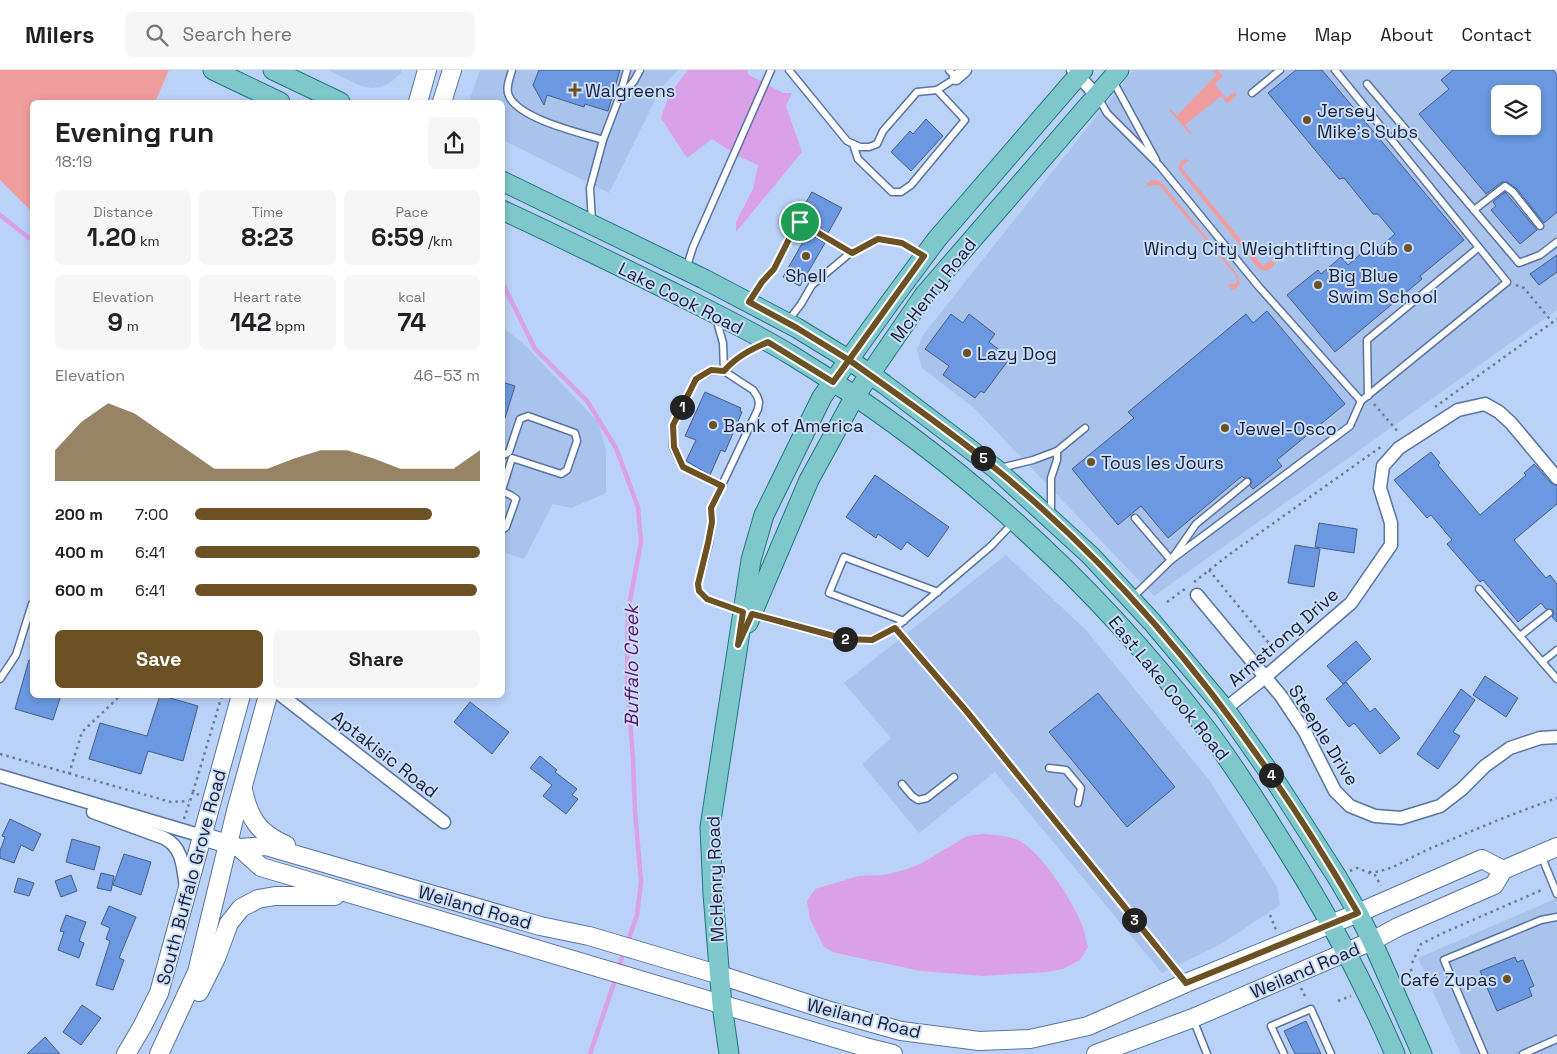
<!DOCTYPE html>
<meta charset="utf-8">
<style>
:root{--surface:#fff;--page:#f6f6f6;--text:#202124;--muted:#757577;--line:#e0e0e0;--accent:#6b5123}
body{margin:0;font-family:"Space Grotesk",sans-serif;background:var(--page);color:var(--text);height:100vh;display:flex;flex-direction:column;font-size:19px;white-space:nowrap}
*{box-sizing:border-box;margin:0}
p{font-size:16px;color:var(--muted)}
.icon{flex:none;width:28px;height:28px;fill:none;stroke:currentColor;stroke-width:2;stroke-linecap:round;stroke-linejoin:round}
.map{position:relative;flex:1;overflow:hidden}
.side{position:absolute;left:30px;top:30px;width:475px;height:598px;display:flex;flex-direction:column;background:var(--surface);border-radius:8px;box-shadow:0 2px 8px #0003}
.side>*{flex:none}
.buttons{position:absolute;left:1491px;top:15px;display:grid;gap:10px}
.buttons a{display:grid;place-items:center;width:50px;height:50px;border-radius:8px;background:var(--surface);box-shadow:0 2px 8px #0003;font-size:25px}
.pin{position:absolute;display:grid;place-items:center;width:42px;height:42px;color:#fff;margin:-21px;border:2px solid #fff;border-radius:50%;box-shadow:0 1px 5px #0007}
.km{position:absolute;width:25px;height:25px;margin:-12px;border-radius:50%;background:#222;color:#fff;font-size:14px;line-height:25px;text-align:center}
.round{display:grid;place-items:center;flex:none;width:52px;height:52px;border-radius:8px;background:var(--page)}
.headline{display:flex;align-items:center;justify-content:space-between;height:85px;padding:0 25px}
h1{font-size:28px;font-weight:700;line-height:38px}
.metrics{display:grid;grid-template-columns:repeat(3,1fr);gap:8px;height:85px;padding:5px 25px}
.metrics div{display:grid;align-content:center;border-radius:8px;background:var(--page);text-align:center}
.metrics b{font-size:25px;font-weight:700}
.metrics small{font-size:14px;font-weight:400}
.metrics p{font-size:14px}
.chart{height:140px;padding:10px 25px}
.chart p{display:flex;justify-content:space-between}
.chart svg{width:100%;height:90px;margin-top:5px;fill:var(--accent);opacity:.7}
.button{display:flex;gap:10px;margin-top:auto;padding:10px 25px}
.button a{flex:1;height:58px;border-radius:8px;background:var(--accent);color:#fff;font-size:20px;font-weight:700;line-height:58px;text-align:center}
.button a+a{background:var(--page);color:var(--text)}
ul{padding:0 25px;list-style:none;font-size:16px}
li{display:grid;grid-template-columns:80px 60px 1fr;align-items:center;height:38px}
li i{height:12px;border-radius:6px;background:var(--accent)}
header{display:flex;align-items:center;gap:30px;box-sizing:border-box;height:70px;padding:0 25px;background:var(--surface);border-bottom:1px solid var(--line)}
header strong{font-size:24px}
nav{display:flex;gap:28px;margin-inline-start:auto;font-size:18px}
.search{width:350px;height:45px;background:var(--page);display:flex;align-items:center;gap:12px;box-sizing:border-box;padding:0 18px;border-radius:8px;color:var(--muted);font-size:19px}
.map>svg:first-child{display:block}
.built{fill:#aac3ed;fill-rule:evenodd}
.green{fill:#f29d9d}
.water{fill:#daa0e8}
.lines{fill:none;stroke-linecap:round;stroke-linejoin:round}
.stream{stroke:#daa0e8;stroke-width:4.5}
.building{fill:#6b98e0;stroke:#455e87;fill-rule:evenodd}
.lane-casing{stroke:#59749e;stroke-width:9}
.street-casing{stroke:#59749e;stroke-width:15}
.secondary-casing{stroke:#59749e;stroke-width:20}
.primary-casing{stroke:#21757f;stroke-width:21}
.path{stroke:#6b7d99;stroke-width:2.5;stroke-dasharray:2.5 4;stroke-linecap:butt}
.lane{stroke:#fff;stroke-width:6}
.street{stroke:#fff;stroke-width:12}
.secondary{stroke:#fff;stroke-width:18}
.primary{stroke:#7ec8cc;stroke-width:19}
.route-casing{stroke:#fff;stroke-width:10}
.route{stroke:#6b5123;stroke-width:6}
.poi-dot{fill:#6b5123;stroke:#ccdefb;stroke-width:2}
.labels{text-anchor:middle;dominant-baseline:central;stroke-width:4;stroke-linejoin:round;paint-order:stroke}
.poi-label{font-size:18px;fill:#141e30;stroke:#ccdefb;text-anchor:start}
.street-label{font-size:18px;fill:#141e30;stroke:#ccdefb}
.water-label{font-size:19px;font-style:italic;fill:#5b136a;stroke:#ccdefb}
</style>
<header>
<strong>Milers</strong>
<div class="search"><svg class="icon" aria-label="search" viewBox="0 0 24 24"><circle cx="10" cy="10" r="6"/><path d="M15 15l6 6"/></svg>Search here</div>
<nav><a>Home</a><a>Map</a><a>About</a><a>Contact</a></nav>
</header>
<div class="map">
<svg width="1557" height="984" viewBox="0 0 1557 984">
<rect width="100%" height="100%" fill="#bad2f7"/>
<g class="built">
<polygon points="328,0 401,0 401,3 391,12 380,17 371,18 361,16"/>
<polygon points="480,0 678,0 661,18 609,123 503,70 502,32 469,32"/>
<path d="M1133,0H1557V240L1154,526L974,338L922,298L917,280L923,265ZM1500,24H1532V56H1500Z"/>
<polygon points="502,257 523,273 598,352 606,380 606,423 572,438 553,434 524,489 503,482"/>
<polygon points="1006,485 1086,560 1210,711 1277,817 1280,835 1223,873 1162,903 995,702 919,763 862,694 891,668 844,613"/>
<polygon points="1557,828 1557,984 1461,984 1418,888"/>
</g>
<g class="green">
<polygon points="0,0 169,0 155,32 32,32 32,142 0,110"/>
<polygon points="1212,0 1217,0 1223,6 1215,14 1226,28 1235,22 1237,25 1228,34 1221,26 1185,55 1192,64 1190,64 1169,40 1171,39 1177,46 1217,4"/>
<path d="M1186,89L1189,90L1181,97L1263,196L1271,190L1275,193L1273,197L1266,201L1259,199L1179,100C1178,94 1180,90 1186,89Z"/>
<polygon points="1151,110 1157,110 1162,113 1237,204 1240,213 1235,220 1232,220 1227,215 1237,213 1236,206 1159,115 1145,116"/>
</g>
<g class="water">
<polygon points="688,0 747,0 749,5 783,23 792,23 786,36 802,82 736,162 736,152 753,119 758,95 738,86 712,69 687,88 661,48 669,25"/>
<path d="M982,764C996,765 1007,765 1020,771C1042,783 1075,834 1083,858C1085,864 1086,870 1088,877L1080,890L1063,899L1047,902L984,906L921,901L845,885L833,882L824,877L810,849L807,831L815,819L859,806L885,805L907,799L922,793L967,766Z"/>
</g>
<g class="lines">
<g class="stream">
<polyline points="0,145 29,168 32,167"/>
<polyline points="502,212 535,279 587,331 616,378 638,437 641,472 628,541 627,609 633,689 635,741 641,812 637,845 627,874"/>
<polyline points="618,900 624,881"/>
<polyline points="590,984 616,907"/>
</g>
</g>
<g class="building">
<polygon points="539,0 620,0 608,41 585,34 584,37 547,25 544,35 533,15"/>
<polygon points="1296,0 1322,0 1464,170 1420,206 1422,209 1335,282 1287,225 1318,200 1321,204 1341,187 1348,195 1363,182 1372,184 1395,164 1378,144 1373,144 1344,108 1339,109 1268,23"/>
<path d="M1453,0H1553L1557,5V142L1544,153L1517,119L1507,112H1502L1486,124L1419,44L1449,19L1441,10ZM1500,24H1532V56H1500Z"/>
<polygon points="926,49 943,66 911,101 891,82 910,61 913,64"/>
<polygon points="812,122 842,138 828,163 813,154 816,149 801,141"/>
<polygon points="1505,122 1537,160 1520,174 1491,140 1496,136 1493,132"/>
<polygon points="808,163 825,173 800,216 783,207"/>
<polygon points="1557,185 1557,202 1539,215 1530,204"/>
<polygon points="1267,241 1345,334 1277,390 1282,396 1253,419 1250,416 1252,412 1250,408 1244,408 1242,406 1168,468 1141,436 1118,455 1072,399 1134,348 1128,342 1246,244 1253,253"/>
<polygon points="951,244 963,253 969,244 995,264 989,272 1010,288 984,323 981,321 975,328 943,305 949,296 925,279"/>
<polygon points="502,312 515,316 505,348 502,347"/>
<polygon points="705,322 741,338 740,341 742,342 725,382 721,380 710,405 686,391 696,370 685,366"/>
<polygon points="1431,382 1440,393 1438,395 1480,445 1526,405 1524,403 1534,394 1551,413 1557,416 1557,434 1514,470 1546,508 1550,505 1557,514 1557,552 1552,547 1554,543 1553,540 1546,539 1541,533 1518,552 1483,510 1480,512 1447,474 1452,470 1431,445 1427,448 1394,410"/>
<polygon points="875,405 949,457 928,487 907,472 901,480 878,464 876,468 846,447"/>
<polygon points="1319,453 1357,459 1354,483 1315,477"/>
<polygon points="1295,475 1320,479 1314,517 1288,513"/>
<polygon points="1356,571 1371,589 1343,614 1327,596"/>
<polygon points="29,590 32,591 32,625 61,625 53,650 15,639"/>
<polygon points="1485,606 1518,628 1506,647 1473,625"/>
<polygon points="1346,612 1370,642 1375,638 1400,668 1380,684 1354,653 1349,657 1326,629"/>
<polygon points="1461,619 1475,630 1453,662 1460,666 1438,699 1417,684"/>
<polygon points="1098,623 1175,717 1127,757 1049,662"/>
<polygon points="160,625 198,636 183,691 148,681 141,704 89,689 100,653 147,666"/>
<polygon points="470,632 509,662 492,684 454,652"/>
<polygon points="540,686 557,700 555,702 577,719 572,725 578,729 566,744 543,726 552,715 530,698"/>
<polygon points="10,749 41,764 33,781 21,775 14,793 0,788 0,781 5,767 2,766"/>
<polygon points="72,769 100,777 94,800 66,792"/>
<polygon points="124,784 151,792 141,825 113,815"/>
<polygon points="101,803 114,806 111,821 97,818"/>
<polygon points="71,805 77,821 61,827 55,811"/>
<polygon points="18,808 34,813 29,826 14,822"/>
<polygon points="109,836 136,847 119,888 124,890 113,920 96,915 110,871 106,869 110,858 101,854"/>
<polygon points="66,845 86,852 79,871 84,873 79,888 58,880 64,862 60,861"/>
<polygon points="1515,887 1517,892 1523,890 1534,916 1529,918 1532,926 1497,941 1480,901"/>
<polygon points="82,935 101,948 81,975 63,962"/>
<polygon points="1306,951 1321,984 1295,984 1284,961"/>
<polygon points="45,967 60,984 27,984"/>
</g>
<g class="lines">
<defs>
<g id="lane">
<path d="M512,0C510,8 505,18 509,26C519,49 581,63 603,70L619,28L634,11L640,0"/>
<polyline points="789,0 847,71 860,77 869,77 877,74 883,61 917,22 937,20 956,8 949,0"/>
<polyline points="1113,11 1156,90"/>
<polyline points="1367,14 1519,193 1540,185 1557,172"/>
<polyline points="1252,23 1280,0"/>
<polyline points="620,25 627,0"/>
<polyline points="1099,29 1107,43 1159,95 1259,217 1361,331"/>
<polyline points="853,74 858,89 892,122 901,122 911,115 965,50 937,20"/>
<polyline points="1474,140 1505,116 1513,122 1540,156"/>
<polyline points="592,151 590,118 603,70"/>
<polyline points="686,199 693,177 771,0"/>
<polyline points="750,231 762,212 774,199 792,163 800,152 852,183"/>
<path d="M716,248L723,273L724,301C736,288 749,281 765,273"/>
<polyline points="788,251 801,234 812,215 849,184 878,169 902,173 923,186"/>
<polyline points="1368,326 1367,270 1478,178"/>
<polyline points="502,386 509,382 520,349 528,346 575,363 577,371 567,400 561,404 512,388 502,420"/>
<polyline points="1000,398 1033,390 1057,381 1085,358"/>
<polyline points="722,416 683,397 673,377 673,355 696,309 711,301 724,301 753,320 757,326 759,332 758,339 711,438 712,452 709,473 698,514 699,521 707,529 742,542"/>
<polyline points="502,421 512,426 516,429 506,457 502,460"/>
<polyline points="1051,443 1051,408 1057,390 1057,381"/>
<polyline points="1135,448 1171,490 1196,454 1247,412"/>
<polyline points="1479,519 1557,609"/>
<polyline points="1132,528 1171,490 1350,356 1361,331 1507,212 1335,0"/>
<polyline points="754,545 845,569 871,570 895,558 991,476 1013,453"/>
<polyline points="904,551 829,523 844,487 938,522"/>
<polyline points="895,558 968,643 1184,911"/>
<polyline points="1520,566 1549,543"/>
<polyline points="1542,592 1557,580"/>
<polyline points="0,609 16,585 32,534"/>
<polyline points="1049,698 1066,700 1081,718 1078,733"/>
<polyline points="902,714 912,726 918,730 927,728 954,707"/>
<polyline points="1541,785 1557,824"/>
<polyline points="1193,949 1207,984"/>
<polyline points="1284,984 1271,956 1311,939 1331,984"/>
<polyline points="1484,984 1444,890 1541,850 1557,847"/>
<polyline points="1523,984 1557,969"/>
</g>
<g id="street">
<polyline points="1073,0 1096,25"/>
<polyline points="956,8 965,0"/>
<polyline points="1197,525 1281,626 1305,662 1335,721 1350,736 1375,746 1401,748 1440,736 1462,719 1485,696 1510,678 1540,668 1557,667"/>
<polyline points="281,625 444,752"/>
<polyline points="1225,639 1264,608 1351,533 1391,475 1391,453 1380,418 1383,396 1399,378 1458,340 1485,334 1499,342 1511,353 1557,408"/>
<polyline points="0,706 202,766"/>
<path d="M93,742L164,768C183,777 183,798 186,817"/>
</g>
<g id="secondary">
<polyline points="418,32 427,0"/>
<polyline points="442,32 452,0"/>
<path d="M243,720C249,748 258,763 286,775"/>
<polyline points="202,766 240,778 266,776 276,779 540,856 589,866 720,905 830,941 901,961 979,971 1030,969 1088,956 1186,913 1358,843 1482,789 1503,800"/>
<polyline points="240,778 261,797 865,977 893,984"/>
<polyline points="199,922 216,888 229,853 241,838 258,829 275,826 335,826"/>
<polyline points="126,984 142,957 159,923 241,625"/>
<polyline points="159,984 197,902 236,741 268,625"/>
<polyline points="1096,984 1193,948 1372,871 1398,857 1494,815 1503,800 1557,777"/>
</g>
<g id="primary">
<polyline points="213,0 280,32"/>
<polyline points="273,0 340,32"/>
<polyline points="502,111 704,209 797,258 849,290 884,314 996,399 1091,486 1152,552 1225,639 1278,715 1337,807 1358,843 1372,871 1422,984"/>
<path d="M502,140C556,165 609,191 662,217C706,239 750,260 791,285C950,382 1091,508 1204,656C1231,691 1255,729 1278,766C1323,836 1362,908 1395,984"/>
<polyline points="748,553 809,410 855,326 925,224 1119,0"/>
<polyline points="729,984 722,935 713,824 710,757 751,490 764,445 822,327 888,235 937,169 1083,0"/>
</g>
</defs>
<use href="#lane" class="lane-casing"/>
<use href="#street" class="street-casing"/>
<use href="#secondary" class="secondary-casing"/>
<use href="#primary" class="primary-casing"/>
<g class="path">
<polyline points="1516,215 1524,218 1553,253"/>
<polyline points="1374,334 1399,363"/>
<polyline points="1435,337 1557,249"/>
<polyline points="1209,500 1276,582"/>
<polyline points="1194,512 1230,484 1382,376"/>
<polyline points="1167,532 1186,518"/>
<polyline points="0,684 171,732 189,731"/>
<polyline points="69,704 82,662 121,625"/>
<polyline points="193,722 222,625"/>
<polyline points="184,749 193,722 199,725"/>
<polyline points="1350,801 1357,798 1375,805 1381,816"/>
<path d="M1369,802C1389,803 1410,787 1429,779C1471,761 1514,743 1557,728"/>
<polyline points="1270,845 1276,860"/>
<polyline points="1412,893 1421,874 1443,863 1544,819"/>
<polyline points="1404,903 1414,899"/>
<polyline points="1301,918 1306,928"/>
<polyline points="1338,931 1351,926"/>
</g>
<use href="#lane" class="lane"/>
<use href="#street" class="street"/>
<use href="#secondary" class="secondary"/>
<use href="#primary" class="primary"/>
</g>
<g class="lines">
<defs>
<path id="route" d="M800,152L792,163L774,199L762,212L749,232L797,258L849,290L833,312L768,272C750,280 736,287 724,301L711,300L696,309L673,355L674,377L683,397L722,416L711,438L712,452L708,473L698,514L699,521L707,529L743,542L738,575L752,544L845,569L872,570L895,558L968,643L1186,913L1358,843C1263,679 1143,519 996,399C949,360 898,325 849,290L924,186L902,173L878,169L852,183L800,152"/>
</defs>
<use href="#route" class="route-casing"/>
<use href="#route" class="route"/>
</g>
<g class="poi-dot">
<path d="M572.5 12.5h5v5h5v5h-5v5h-5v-5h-5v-5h5z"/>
<circle cx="1307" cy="50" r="5"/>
<circle cx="1408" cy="178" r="5"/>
<circle cx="806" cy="186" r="5"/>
<circle cx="1318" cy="215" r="5"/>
<circle cx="967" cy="283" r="5"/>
<circle cx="713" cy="355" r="5"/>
<circle cx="1225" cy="358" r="5"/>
<circle cx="1091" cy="392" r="5"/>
<circle cx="1507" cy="909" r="5"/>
</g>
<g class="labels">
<g class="poi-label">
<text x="585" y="20">Walgreens</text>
<text x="1317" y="40">Jersey<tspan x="1317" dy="21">Mike's Subs</tspan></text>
<text x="1398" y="178" text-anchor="end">Windy City Weightlifting Club</text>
<text x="806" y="205" text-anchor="middle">Shell</text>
<text x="1328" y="205">Big Blue<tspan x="1328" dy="21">Swim School</tspan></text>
<text x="977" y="283">Lazy Dog</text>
<text x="723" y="355">Bank of America</text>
<text x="1235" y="358">Jewel-Osco</text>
<text x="1101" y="392">Tous les Jours</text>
<text x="1497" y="909" text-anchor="end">Café Zupas</text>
</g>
<g class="street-label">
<text transform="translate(933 220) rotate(-52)">McHenry Road</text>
<text transform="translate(681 228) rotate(27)">Lake Cook Road</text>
<text transform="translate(1283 567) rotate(-41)">Armstrong Drive</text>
<text transform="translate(1169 618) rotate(51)">East Lake Cook Road</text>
<text transform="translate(1324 665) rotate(58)">Steeple Drive</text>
<text transform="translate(385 684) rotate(38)">Aptakisic Road</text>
<text transform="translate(191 807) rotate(-75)">South Buffalo Grove Road</text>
<text transform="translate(715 809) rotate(-92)">McHenry Road</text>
<text transform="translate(475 837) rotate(16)">Weiland Road</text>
<text transform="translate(1305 900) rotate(-23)">Weiland Road</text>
<text transform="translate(864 948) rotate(14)">Weiland Road</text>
</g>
<g class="water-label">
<text transform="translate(631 596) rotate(-90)">Buffalo Creek</text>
</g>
</g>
</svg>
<div class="buttons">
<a><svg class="icon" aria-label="layers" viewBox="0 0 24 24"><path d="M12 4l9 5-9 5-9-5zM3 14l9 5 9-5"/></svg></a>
</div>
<div class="pin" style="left:800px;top:152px;background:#1e9e55"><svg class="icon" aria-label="arrive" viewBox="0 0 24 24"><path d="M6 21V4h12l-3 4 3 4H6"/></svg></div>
<b class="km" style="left:682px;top:337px">1</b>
<b class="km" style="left:845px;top:569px">2</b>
<b class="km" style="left:1134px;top:850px">3</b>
<b class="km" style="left:1271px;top:705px">4</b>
<b class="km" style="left:983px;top:388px">5</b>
<section class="side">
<div class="headline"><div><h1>Evening run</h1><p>18:19</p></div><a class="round"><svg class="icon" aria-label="share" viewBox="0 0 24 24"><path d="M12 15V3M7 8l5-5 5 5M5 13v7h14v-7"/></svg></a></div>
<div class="metrics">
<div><p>Distance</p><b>1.20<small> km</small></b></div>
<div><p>Time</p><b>8:23</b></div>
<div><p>Pace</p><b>6:59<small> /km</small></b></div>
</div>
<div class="metrics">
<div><p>Elevation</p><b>9<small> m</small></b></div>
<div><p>Heart rate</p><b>142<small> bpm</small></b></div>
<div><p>kcal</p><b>74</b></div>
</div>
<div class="chart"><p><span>Elevation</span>46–53 m</p>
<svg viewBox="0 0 160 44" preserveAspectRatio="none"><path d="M0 44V29L10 15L20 6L30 11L40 20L50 29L60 38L70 38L80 38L90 33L100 29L110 29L120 33L130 38L140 38L150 38L160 29V44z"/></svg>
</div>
<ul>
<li><b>200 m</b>7:00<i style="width:83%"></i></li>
<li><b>400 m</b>6:41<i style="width:100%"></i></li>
<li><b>600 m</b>6:41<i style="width:99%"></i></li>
</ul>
<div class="button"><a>Save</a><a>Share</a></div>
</section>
</div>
